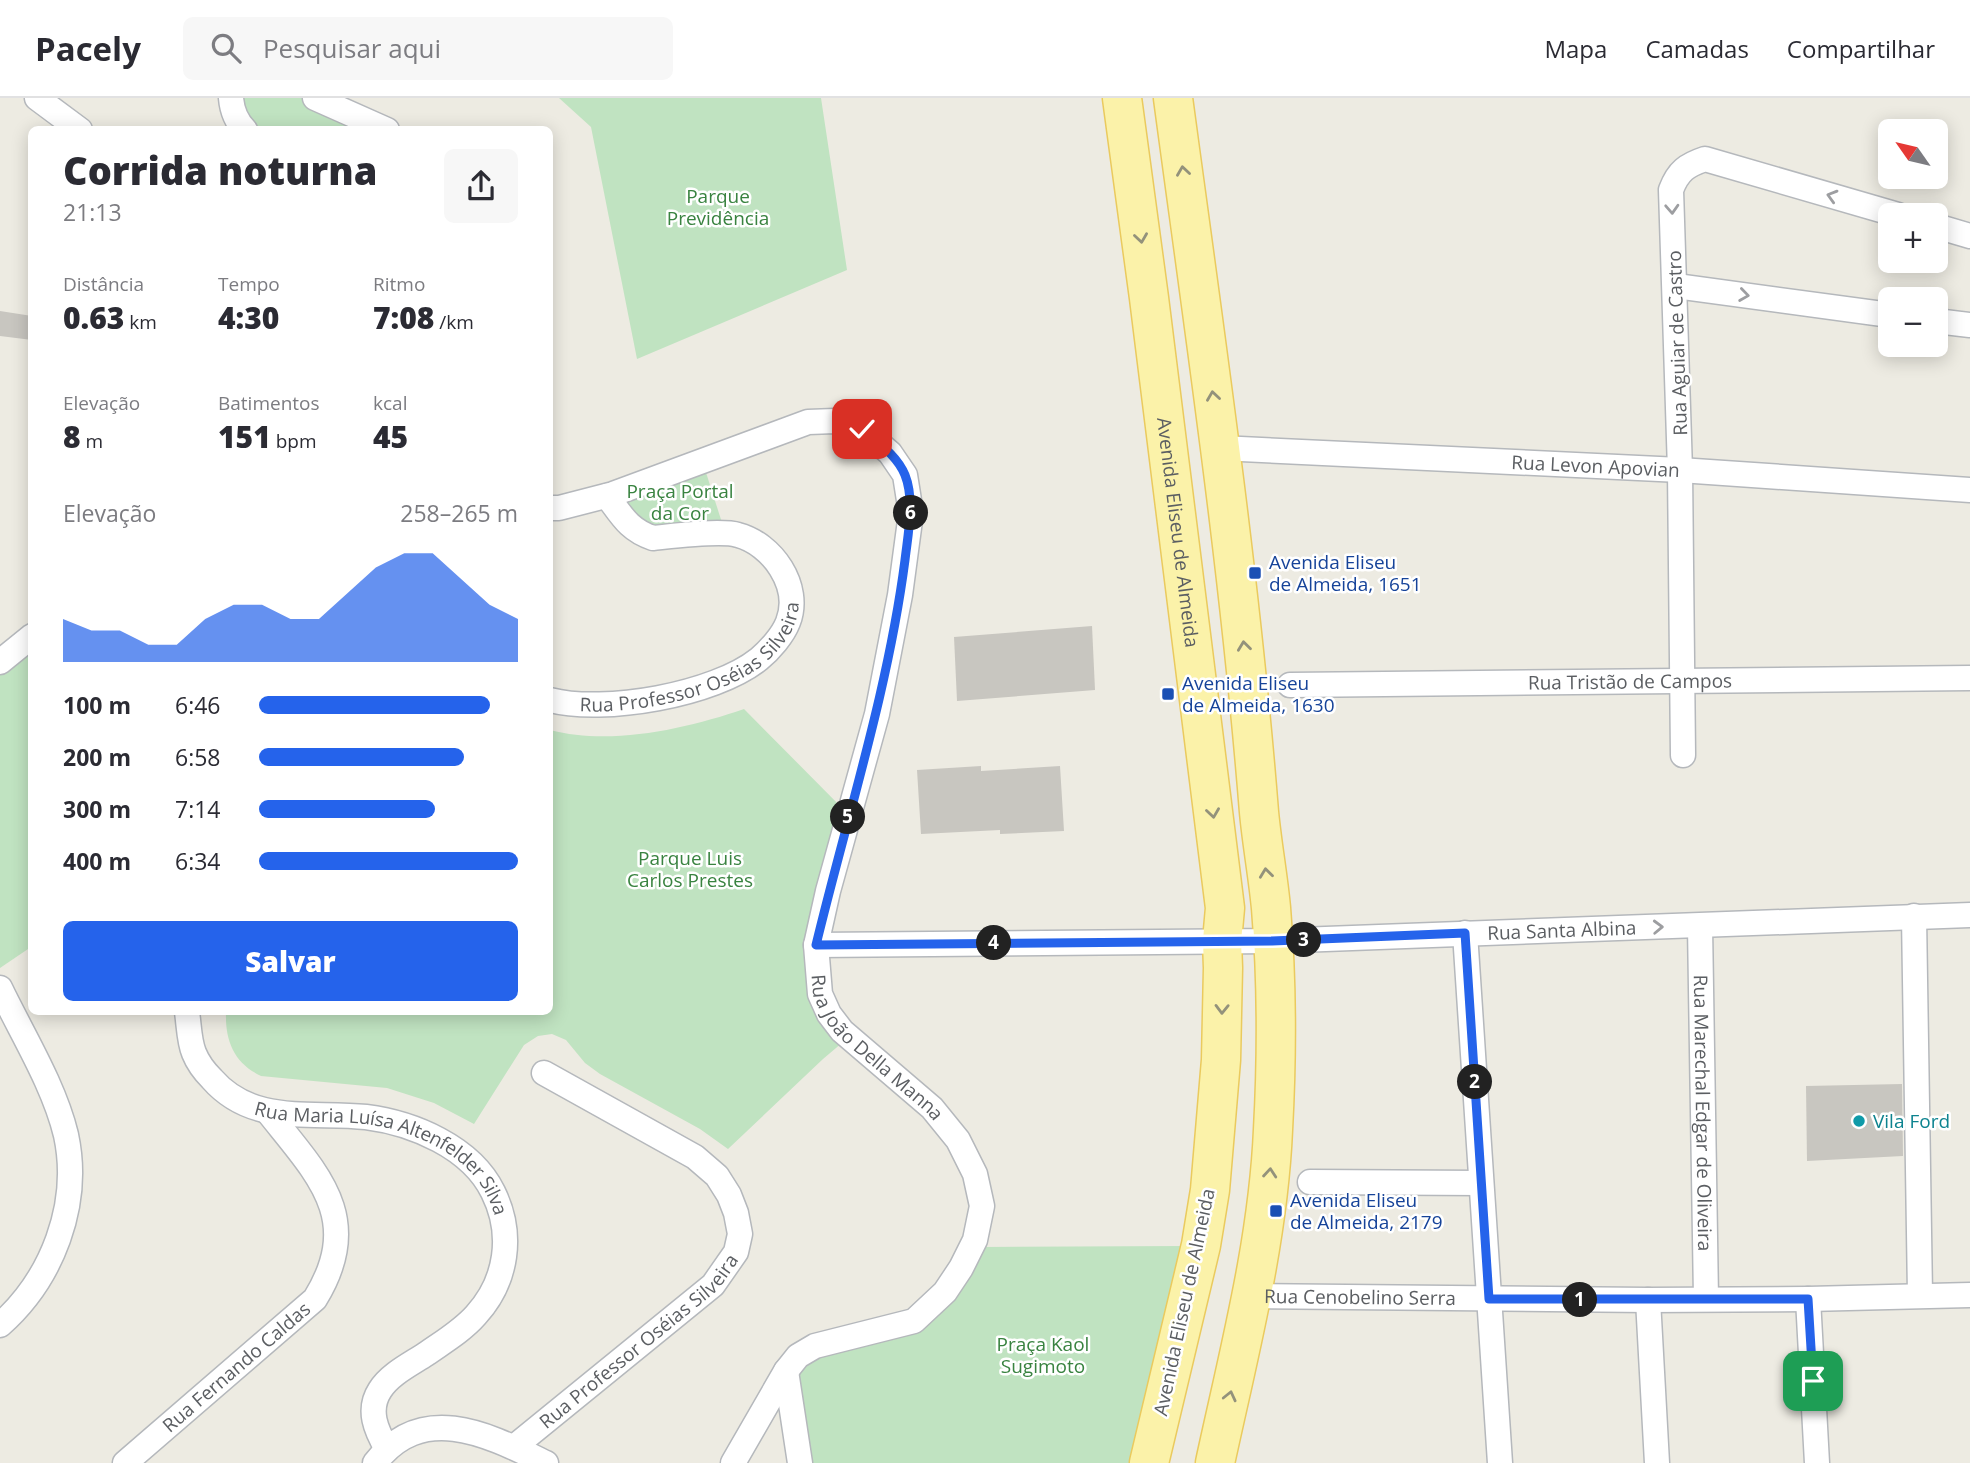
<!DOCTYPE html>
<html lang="pt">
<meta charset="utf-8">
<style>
:root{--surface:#fff;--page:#f7f7f7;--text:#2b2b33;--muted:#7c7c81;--line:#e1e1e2;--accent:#2563eb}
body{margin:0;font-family:"Open Sans",sans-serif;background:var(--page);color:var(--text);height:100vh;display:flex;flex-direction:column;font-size:26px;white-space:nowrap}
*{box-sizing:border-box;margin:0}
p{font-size:23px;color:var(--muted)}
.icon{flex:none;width:38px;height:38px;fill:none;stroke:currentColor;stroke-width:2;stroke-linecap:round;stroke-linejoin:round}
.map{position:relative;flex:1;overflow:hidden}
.sheet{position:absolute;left:28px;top:28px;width:525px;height:889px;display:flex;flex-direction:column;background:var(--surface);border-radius:10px;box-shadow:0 4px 18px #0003}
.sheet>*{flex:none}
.needle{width:46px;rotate:304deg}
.controls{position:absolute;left:1878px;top:21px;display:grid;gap:14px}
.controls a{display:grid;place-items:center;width:70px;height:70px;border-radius:10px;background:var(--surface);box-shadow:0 4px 18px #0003;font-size:35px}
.pin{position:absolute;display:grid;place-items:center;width:60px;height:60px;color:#fff;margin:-30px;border-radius:14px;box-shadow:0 4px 10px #0006}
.km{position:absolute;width:35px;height:35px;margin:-18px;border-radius:50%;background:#222;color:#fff;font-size:19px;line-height:35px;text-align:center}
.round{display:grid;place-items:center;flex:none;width:74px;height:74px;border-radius:10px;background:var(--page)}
.overview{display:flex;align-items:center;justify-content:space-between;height:119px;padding:0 35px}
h1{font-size:38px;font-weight:800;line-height:52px}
.figures{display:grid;grid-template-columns:repeat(3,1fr);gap:10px;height:119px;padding:7px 35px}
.figures div{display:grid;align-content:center}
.figures b{font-size:30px;font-weight:800}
.figures small{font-size:19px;font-weight:400}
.figures p{font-size:19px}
.chart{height:196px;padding:14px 35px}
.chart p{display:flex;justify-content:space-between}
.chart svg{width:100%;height:126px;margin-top:7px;fill:var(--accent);opacity:.7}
.button{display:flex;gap:14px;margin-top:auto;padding:14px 35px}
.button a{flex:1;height:80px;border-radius:10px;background:var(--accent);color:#fff;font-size:28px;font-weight:800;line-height:80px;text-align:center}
ul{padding:0 35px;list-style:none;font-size:23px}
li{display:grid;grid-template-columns:112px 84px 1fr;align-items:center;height:52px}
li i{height:18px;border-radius:9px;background:var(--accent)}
header{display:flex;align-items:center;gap:42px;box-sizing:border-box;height:98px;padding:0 35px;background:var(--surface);border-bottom:2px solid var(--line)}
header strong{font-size:33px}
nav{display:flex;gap:38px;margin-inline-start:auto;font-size:24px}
.search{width:490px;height:63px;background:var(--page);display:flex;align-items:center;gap:18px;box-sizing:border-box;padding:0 24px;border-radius:10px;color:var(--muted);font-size:26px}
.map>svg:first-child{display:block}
.green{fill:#c0e3c1}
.building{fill:#c8c6c0}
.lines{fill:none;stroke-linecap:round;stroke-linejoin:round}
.street-casing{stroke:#b5b8bc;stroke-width:27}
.primary-casing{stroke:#eaca5e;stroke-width:41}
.street{stroke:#fff;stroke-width:24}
.primary{stroke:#fbf2a9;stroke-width:38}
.oneway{stroke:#93927b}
.oneway2{stroke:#9d9ea1}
.route-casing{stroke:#fff;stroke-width:14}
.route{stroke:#2563eb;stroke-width:9}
.transit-dot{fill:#1a4fb4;stroke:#fff;stroke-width:2.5}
.culture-dot{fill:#0f9aa8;stroke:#fff;stroke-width:2.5}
.labels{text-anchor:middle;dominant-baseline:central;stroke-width:5;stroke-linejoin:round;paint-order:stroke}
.park-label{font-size:19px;fill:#398340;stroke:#fff}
.street-label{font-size:19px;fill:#5b5e62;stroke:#fff}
.transit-label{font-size:19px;fill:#164399;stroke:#fff;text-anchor:start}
.culture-label{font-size:19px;fill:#0d838f;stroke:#fff;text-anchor:start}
</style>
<header>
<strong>Pacely</strong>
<div class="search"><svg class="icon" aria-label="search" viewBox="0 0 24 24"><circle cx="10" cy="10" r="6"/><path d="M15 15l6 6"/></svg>Pesquisar aqui</div>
<nav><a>Mapa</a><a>Camadas</a><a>Compartilhar</a></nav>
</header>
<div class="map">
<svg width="1970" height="1365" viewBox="0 0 1970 1365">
<rect width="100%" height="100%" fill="#edebe2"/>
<g class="green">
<polygon points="231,0 315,0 355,17 345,31 246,31"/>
<polygon points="559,0 821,0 847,172 637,261 591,29"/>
<polygon points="702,362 724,431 654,438 613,396"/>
<polygon points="31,547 31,849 0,870 0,577"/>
<path d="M744,611L849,717L817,855L849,939L823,961L728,1051L700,1031L600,976L585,965L566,942L552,936L538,938L524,947L474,1026L434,1005L387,990L261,978C234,965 225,943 226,914H550V632C610,648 686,631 744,611Z"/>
<polygon points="1186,1148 1138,1365 805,1365 790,1276 818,1257 926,1223 981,1149"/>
</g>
<g class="building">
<polygon points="0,213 32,218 32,242 0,238"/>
<polygon points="1092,528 1095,592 957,603 954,539"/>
<polygon points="981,668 981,673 1060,668 1064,733 1000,736 1000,732 921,736 917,672"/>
<polygon points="1902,986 1903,1058 1807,1063 1806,988"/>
</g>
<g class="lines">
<defs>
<g id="street">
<polyline points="37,0 80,32"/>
<path d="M231,0C232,12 236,23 245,32"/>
<polyline points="315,0 387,32"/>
<polyline points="1936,128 1970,138"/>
<polyline points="1676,188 1890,217"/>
<polyline points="1936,223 1970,227"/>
<path id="s1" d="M1220,350L1680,372L1970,392"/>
<path id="s2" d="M550,410H559L613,396L808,324L835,323L862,331L890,355L905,377L911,415L900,497L877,616L828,793L816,847L820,896L829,916L842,933L932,1010L958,1042L975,1076L982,1108L975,1142L961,1170L945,1194L914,1223L815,1248L798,1258L786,1273L733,1365"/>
<polyline points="0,564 32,538"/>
<path id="s3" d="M1290,587L1970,580"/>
<path id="s4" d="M550,602C604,616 714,597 759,561C770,552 783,537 788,524C802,488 772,446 738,437C721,432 673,438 653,440C629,432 622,418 607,398"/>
<path d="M1683,657L1680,372L1671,92C1678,73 1687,67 1705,61L1898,117"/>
<polyline points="1914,818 1920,1197"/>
<path id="s5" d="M1700,828L1706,1201"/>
<polyline points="1465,835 1500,1365"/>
<path id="s6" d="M816,847L1272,843L1970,817"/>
<path d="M0,890C22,936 54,987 66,1037C81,1107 52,1181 0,1227"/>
<path id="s7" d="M187,914C189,927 189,943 194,955C198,965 205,974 212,981C253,1028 312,1013 366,1019C413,1025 471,1049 493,1094C514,1136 507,1183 476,1217C462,1233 443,1244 426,1256C411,1266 390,1276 380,1292C367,1312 376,1332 387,1351"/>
<polyline points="1310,1084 1481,1085"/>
<path id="s8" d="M1253,1198L1648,1202L1808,1201L1970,1197"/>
<polyline points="1808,1201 1817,1365"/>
<polyline points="1648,1202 1657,1365"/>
<polyline points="786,1273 800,1365"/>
<path id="s9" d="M514,1349L713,1187L736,1154L740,1136L736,1115L729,1097L717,1078L695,1059L544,975"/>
<path id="s10" d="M125,1365L315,1201C365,1120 317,1076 268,1014"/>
<path d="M375,1365C423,1302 490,1338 546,1365"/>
</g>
<g id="primary">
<path id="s11" d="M1122,0L1149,200L1225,810L1222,843L1223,870L1221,962L1210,1092L1201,1147L1149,1365"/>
<path d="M1173,0C1205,238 1240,475 1259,714C1262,746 1268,778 1271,810C1277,883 1277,959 1273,1032C1268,1145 1239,1254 1215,1365"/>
</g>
</defs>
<use href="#street" class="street-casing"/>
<use href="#primary" class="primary-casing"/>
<use href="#street" class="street"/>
<use href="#primary" class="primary"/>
</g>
<defs><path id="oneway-chevron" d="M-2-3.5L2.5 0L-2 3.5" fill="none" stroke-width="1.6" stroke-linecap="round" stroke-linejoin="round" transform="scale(1.75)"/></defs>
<g class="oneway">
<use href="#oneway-chevron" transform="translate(1183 73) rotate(-98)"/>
<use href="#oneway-chevron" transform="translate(1141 140) rotate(82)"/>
<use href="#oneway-chevron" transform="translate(1213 298) rotate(-98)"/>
<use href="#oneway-chevron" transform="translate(1244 548) rotate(-97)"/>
<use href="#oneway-chevron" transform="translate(1213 715) rotate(82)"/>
<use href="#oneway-chevron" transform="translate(1266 775) rotate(-97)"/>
<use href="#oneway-chevron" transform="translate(1222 911) rotate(91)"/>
<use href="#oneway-chevron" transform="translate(1270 1075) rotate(-85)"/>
<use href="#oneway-chevron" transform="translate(1230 1298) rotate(-77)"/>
</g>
<g class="oneway2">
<use href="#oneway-chevron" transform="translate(1832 98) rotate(-164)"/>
<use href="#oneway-chevron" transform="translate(1672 111) rotate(87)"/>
<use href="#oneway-chevron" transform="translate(1744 197) rotate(8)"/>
<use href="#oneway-chevron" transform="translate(1658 829) rotate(-2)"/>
</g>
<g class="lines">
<defs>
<path id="route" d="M862,331C877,344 897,357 905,377C915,402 908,436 905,462C888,593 847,719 816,847L1272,843L1465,835L1489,1201H1808L1813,1283"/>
</defs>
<use href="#route" class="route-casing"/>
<use href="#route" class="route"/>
</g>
<g class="transit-dot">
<rect x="1248" y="468" width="14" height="14" rx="3.5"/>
<rect x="1161" y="589" width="14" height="14" rx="3.5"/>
<rect x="1269" y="1106" width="14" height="14" rx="3.5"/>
</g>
<circle class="culture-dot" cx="1859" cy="1023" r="7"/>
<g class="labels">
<g class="park-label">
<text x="718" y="98">Parque<tspan x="718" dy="22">Previdência</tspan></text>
<text x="680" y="393">Praça Portal<tspan x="680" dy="22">da Cor</tspan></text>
<text x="690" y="760">Parque Luis<tspan x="690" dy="22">Carlos Prestes</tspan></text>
<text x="1043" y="1246">Praça Kaol<tspan x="1043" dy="22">Sugimoto</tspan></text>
</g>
<g class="street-label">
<text transform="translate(1677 245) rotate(-92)">Rua Aguiar de Castro</text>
<text stroke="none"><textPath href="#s1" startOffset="376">Rua Levon Apovian</textPath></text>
<text stroke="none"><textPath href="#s11" startOffset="438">Avenida Eliseu de Almeida</textPath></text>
<text stroke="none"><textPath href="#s4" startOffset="158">Rua Professor Oséias Silveira</textPath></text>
<text stroke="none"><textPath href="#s3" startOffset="340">Rua Tristão de Campos</textPath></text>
<text stroke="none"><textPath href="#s6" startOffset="746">Rua Santa Albina</textPath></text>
<text stroke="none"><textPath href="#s2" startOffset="999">Rua João Della Manna</textPath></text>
<text stroke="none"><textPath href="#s5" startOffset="187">Rua Marechal Edgar de Oliveira</textPath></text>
<text stroke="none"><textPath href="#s7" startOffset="270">Rua Maria Luísa Altenfelder Silva</textPath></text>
<text stroke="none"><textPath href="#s8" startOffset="107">Rua Cenobelino Serra</textPath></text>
<text transform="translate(1184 1204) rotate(-78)">Avenida Eliseu de Almeida</text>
<text stroke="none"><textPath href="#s9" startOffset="164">Rua Professor Oséias Silveira</textPath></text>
<text stroke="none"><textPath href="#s10" startOffset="147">Rua Fernando Caldas</textPath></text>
</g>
<g class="transit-label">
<text x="1269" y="464">Avenida Eliseu<tspan x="1269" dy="22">de Almeida, 1651</tspan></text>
<text x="1182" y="585">Avenida Eliseu<tspan x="1182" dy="22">de Almeida, 1630</tspan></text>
<text x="1290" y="1102">Avenida Eliseu<tspan x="1290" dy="22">de Almeida, 2179</tspan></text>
</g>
<g class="culture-label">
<text x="1873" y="1023">Vila Ford</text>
</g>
</g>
</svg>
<div class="controls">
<a><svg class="needle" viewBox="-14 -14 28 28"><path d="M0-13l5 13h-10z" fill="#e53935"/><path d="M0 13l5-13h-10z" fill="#7c7c81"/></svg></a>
<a>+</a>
<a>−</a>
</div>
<div class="pin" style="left:1813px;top:1283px;background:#1e9e55"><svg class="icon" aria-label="arrive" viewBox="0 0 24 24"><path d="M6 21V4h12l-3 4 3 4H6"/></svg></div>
<div class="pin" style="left:862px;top:331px;background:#d93025"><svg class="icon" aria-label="check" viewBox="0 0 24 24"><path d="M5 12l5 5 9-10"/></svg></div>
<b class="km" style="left:1580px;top:1202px">1</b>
<b class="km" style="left:1475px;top:984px">2</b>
<b class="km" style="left:1304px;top:842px">3</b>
<b class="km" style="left:994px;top:845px">4</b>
<b class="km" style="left:848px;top:719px">5</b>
<b class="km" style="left:911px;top:415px">6</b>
<section class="sheet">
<div class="overview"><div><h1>Corrida noturna</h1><p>21:13</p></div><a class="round"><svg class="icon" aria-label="share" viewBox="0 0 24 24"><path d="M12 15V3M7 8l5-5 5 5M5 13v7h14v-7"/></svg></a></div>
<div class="figures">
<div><p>Distância</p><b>0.63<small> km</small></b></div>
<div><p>Tempo</p><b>4:30</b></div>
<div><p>Ritmo</p><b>7:08<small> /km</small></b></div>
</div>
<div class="figures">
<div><p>Elevação</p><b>8<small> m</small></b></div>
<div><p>Batimentos</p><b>151<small> bpm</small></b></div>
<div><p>kcal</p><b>45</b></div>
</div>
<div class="chart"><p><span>Elevação</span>258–265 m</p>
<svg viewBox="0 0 160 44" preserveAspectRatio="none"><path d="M0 44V29L10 33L20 33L30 38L40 38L50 29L60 24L70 24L80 29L90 29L100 20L110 11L120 6L130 6L140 15L150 24L160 29V44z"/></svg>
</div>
<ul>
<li><b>100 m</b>6:46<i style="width:89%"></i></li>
<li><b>200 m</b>6:58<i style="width:79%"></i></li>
<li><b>300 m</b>7:14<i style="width:68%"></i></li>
<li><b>400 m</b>6:34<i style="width:100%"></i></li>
</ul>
<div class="button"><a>Salvar</a></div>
</section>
</div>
